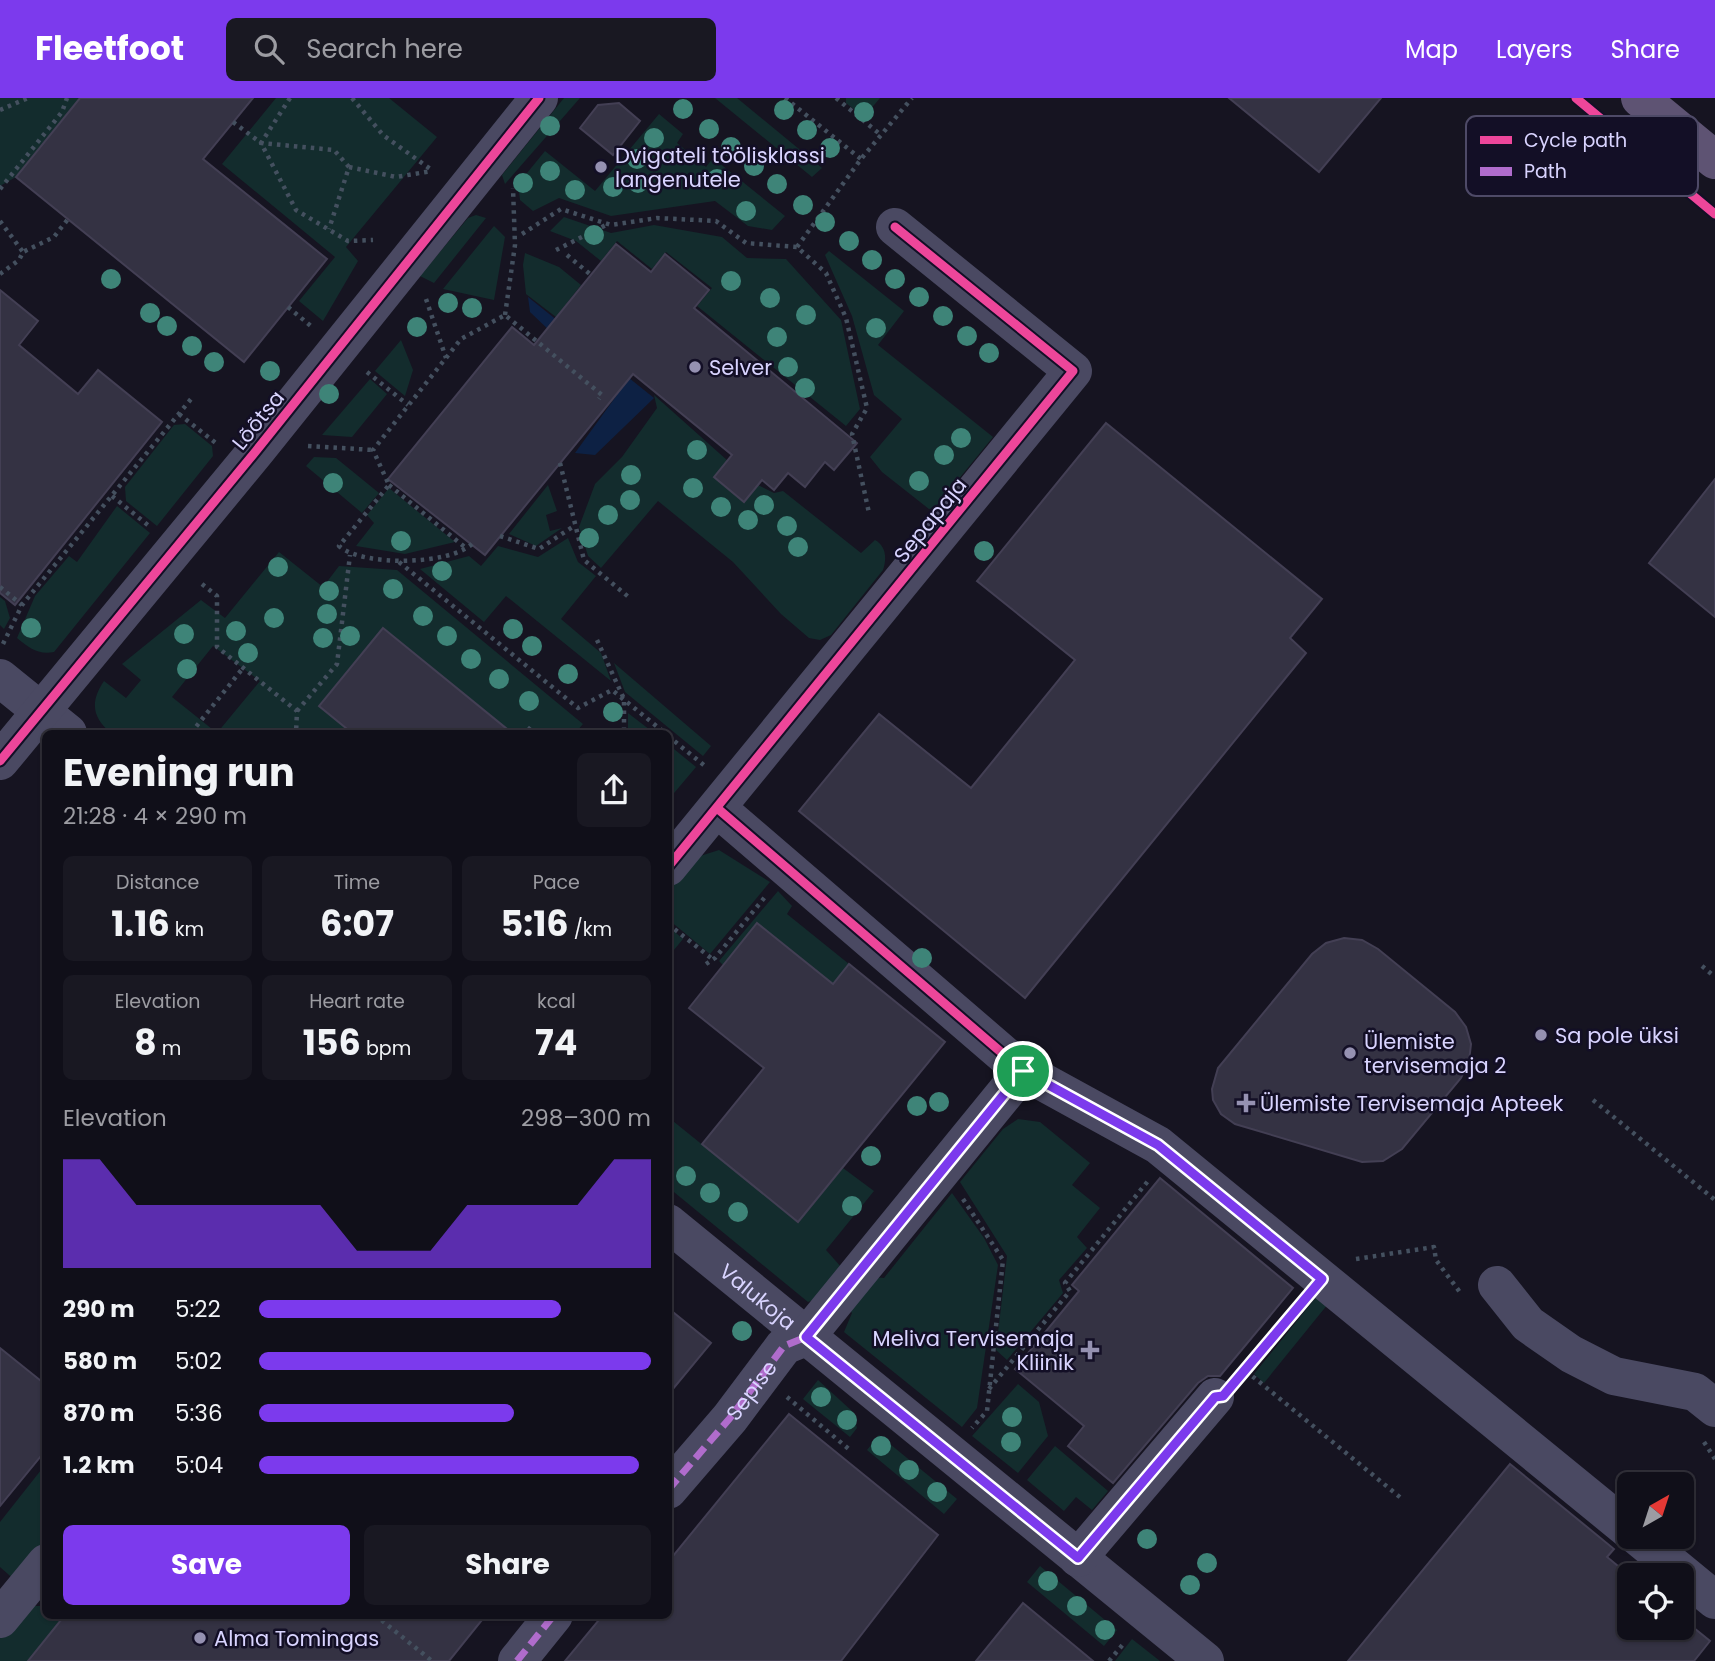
<!DOCTYPE html>
<meta charset="utf-8">
<style>
:root{--surface:#100f19;--page:#191822;--text:#f1f3f6;--muted:#9c9ca2;--line:#302f38;--accent:#7c3aed}
body{margin:0;font-family:Poppins,sans-serif;background:var(--page);color:var(--text);height:100vh;display:flex;flex-direction:column;font-size:26px;white-space:nowrap}
*{box-sizing:border-box;margin:0}
p{font-size:23px;color:var(--muted)}
.icon{flex:none;width:38px;height:38px;fill:none;stroke:currentColor;stroke-width:2;stroke-linecap:round;stroke-linejoin:round}
.map{position:relative;flex:1;overflow:hidden}
.drawer{position:absolute;left:42px;top:632px;width:630px;height:889px;display:flex;flex-direction:column;background:var(--surface);border-radius:10px;box-shadow:0 2px 5px #0004,0 0 0 2px var(--line)}
.drawer>*{flex:none}
.needle{width:46px;rotate:39deg}
.controls{position:absolute;left:1617px;top:1374px;display:grid;gap:14px}
.controls a{display:grid;place-items:center;width:77px;height:77px;border-radius:10px;background:var(--surface);box-shadow:0 2px 5px #0004,0 0 0 2px var(--line);font-size:35px}
.pin{position:absolute;display:grid;place-items:center;width:60px;height:60px;color:#fff;margin:-30px;border:4px solid #fff;border-radius:50%;box-shadow:0 2px 7px #0007}
.round{display:grid;place-items:center;flex:none;width:74px;height:74px;border-radius:10px;background:var(--page)}
.overview{display:flex;align-items:center;justify-content:space-between;height:119px;padding:0 21px}
h1{font-size:38px;font-weight:700;line-height:52px}
.stats{display:grid;grid-template-columns:repeat(3,1fr);gap:10px;height:119px;padding:7px 21px}
.stats div{display:grid;align-content:center;border-radius:10px;background:var(--page);text-align:center}
.stats b{font-size:35px;font-weight:700}
.stats small{font-size:19px;font-weight:400}
.stats p{font-size:19px}
.chart{height:196px;padding:14px 21px}
.chart p{display:flex;justify-content:space-between}
.chart svg{width:100%;height:126px;margin-top:7px;fill:var(--accent);opacity:.7}
.button{display:flex;gap:14px;margin-top:auto;padding:14px 21px}
.button a{flex:1;height:80px;border-radius:10px;background:var(--accent);color:#fff;font-size:28px;font-weight:700;line-height:80px;text-align:center}
.button a+a{background:var(--page);color:var(--text)}
ul{padding:0 21px;list-style:none;font-size:23px}
li{display:grid;grid-template-columns:112px 84px 1fr;align-items:center;height:52px}
li i{height:18px;border-radius:9px;background:var(--accent)}
header{display:flex;align-items:center;gap:42px;box-sizing:border-box;height:98px;padding:0 35px;background:var(--accent);color:#fff}
header strong{font-size:33px}
nav{display:flex;gap:38px;margin-inline-start:auto;font-size:24px}
.search{width:490px;height:63px;background:var(--page);display:flex;align-items:center;gap:18px;box-sizing:border-box;padding:0 24px;border-radius:10px;color:var(--muted);font-size:26px}
.map>svg:first-child{display:block}
.green{fill:#132c2d;fill-rule:evenodd}
.water{fill:#0d2144}
.building{fill:#343243;stroke:#433f54;stroke-width:2}
.lines{fill:none;stroke-linecap:round;stroke-linejoin:round}
.path{stroke:#44505f;stroke-width:4.5;stroke-dasharray:3.5 5;stroke-linecap:butt}
.minor{stroke:#4a4962;stroke-width:38}
.major{stroke:#5e5373;stroke-width:38}
.quiet{stroke:#b06ccc;stroke-width:7;stroke-dasharray:14 7;stroke-linecap:butt}
.cycleway-casing{stroke:#130f26;stroke-width:13}
.cycleway{stroke:#ed469a;stroke-width:9}
.tree{fill:#3e8478}
.route-casing{stroke:#fff;stroke-width:14}
.route{stroke:#7c3aed;stroke-width:9}
.poi-dot{fill:#9591b1;stroke:#130f26;stroke-width:2.5}
.labels{text-anchor:middle;dominant-baseline:central;stroke-width:5;stroke-linejoin:round;paint-order:stroke}
.poi-label{font-size:21px;fill:#d9d4ff;stroke:#130f26;text-anchor:start}
.street-label{font-size:21px;fill:#d9d4ff;stroke:#130f26}
.key{fill:#130f26;stroke:#4e4a67;stroke-width:2}
.key-label{font-size:19px;fill:#d9d4ff}
</style>
<header>
<strong>Fleetfoot</strong>
<div class="search"><svg class="icon" aria-label="search" viewBox="0 0 24 24"><circle cx="10" cy="10" r="6"/><path d="M15 15l6 6"/></svg>Search here</div>
<nav><a>Map</a><a>Layers</a><a>Share</a></nav>
</header>
<div class="map">
<svg width="1715" height="1563" viewBox="0 0 1715 1563">
<rect width="100%" height="100%" fill="#161421"/>
<g class="green">
<polygon points="0,0 80,0 16,79 0,88"/>
<polygon points="276,0 389,0 437,39 346,149 358,163 323,223 299,203 335,159 222,66"/>
<polygon points="564,0 580,0 505,86 502,77"/>
<polygon points="715,0 737,0 822,70 812,79"/>
<polygon points="846,0 880,0 864,19 846,5"/>
<polygon points="659,16 683,36 677,45 706,69 713,60 785,118 772,132 748,128 715,103 611,118 559,100 533,113 520,102 518,86 545,53 595,93"/>
<polygon points="476,117 486,120 434,185 420,178 468,120"/>
<polygon points="564,119 611,135 654,127 722,139 747,160 786,161 841,222 860,311 846,328 697,208 712,190 666,154 652,171 617,143 601,163 576,143 550,133"/>
<polygon points="494,128 505,139 494,202 443,191"/>
<polygon points="829,153 904,213 878,247 993,339 935,410 929,411 882,374 870,359 902,321 874,297 852,218 825,157"/>
<polygon points="525,155 559,169 581,187 556,219 526,196 523,167"/>
<polygon points="401,242 413,272 405,298 375,273"/>
<polygon points="370,281 387,296 352,339 322,337"/>
<path d="M654,297L728,363L715,380L744,403L758,387L774,395L783,393L861,455L875,442C886,448 887,460 883,472L831,537L820,542L809,540L781,516L733,464L658,403L601,470L588,458L579,429L595,386L622,359L657,310Z"/>
<polygon points="185,326 212,348 213,358 157,428 126,403 125,389 174,327"/>
<polygon points="314,359 336,360 379,395 362,415 306,368"/>
<polygon points="548,387 557,413 546,417 550,433 562,430 536,448 509,436"/>
<polygon points="389,390 455,444 405,456 356,448 374,425 367,417"/>
<path d="M117,408L150,435L54,554C38,557 29,550 17,540L35,498L69,458L77,464Z"/>
<polygon points="568,440 578,464 596,478 561,521 601,555 611,583 506,498 484,524 420,471 469,458 481,468 498,448 538,459"/>
<path d="M279,454L323,489L339,468L397,472L583,626L575,635H505L507,632L383,530L319,608L352,635H111C92,619 90,604 104,583L126,600L141,582L122,566L201,502L225,520ZM213,548L260,583L217,635L172,599Z"/>
<polygon points="0,499 5,503 10,520 4,531 0,527"/>
<polygon points="614,565 711,648 703,658 625,594"/>
<polygon points="628,615 654,635 628,635"/>
<polygon points="669,647 696,669 669,701 668,701"/>
<polygon points="719,752 770,784 710,856 669,822 669,792 697,759"/>
<polygon points="778,793 792,808 787,816 849,866 833,886 757,825 723,867 719,863"/>
<polygon points="669,829 683,841 669,858"/>
<polygon points="668,1019 798,1124 843,1070 874,1093 826,1152 842,1170 819,1200 808,1204 669,1090"/>
<polygon points="1018,1021 1040,1024 1090,1065 1072,1087 1100,1110 1077,1139 1087,1150 1059,1182 1063,1195 1007,1262 996,1252 1007,1158 960,1084 1003,1031"/>
<polygon points="952,1095 984,1140 998,1167 977,1310 962,1329 844,1234 852,1215 848,1210 873,1179 884,1180"/>
<polygon points="1317,1198 1328,1206 1264,1285 1254,1276"/>
<polygon points="818,1282 853,1314 857,1330 850,1339 803,1301"/>
<polygon points="1018,1286 1039,1304 1048,1338 1018,1375 972,1338"/>
<polygon points="879,1337 957,1401 944,1416 867,1352"/>
<polygon points="1055,1348 1108,1393 1092,1412 1076,1399 1064,1413 1027,1382"/>
<polygon points="45,1367 45,1449 17,1484 0,1469 0,1424"/>
<polygon points="1040,1468 1117,1532 1104,1548 1027,1484"/>
<polygon points="33,1508 45,1508 46,1517 65,1518 28,1563 0,1563 0,1537"/>
<polygon points="1132,1541 1160,1563 1115,1563"/>
</g>
<polygon class="water" points="528,199 654,300 595,357 575,355 617,297 530,214"/>
<g class="building">
<polygon points="80,0 253,0 203,61 327,161 244,264 16,79"/>
<polygon points="1229,0 1381,0 1319,74"/>
<polygon points="619,5 640,23 613,57 580,30 598,7"/>
<polygon points="616,146 651,174 665,156 709,192 694,210 857,345 834,372 825,364 805,389 788,375 774,392 762,382 744,404 714,379 732,357 633,276 485,457 388,381 512,229 534,247"/>
<polygon points="0,192 38,223 19,247 78,296 98,272 162,324 15,507 0,495"/>
<polygon points="1106,325 1322,501 1290,540 1306,555 1025,900 799,713 879,616 971,690 1075,562 977,483"/>
<polygon points="1715,381 1715,519 1649,465"/>
<polygon points="383,530 512,635 352,635 319,608"/>
<polygon points="757,825 833,886 849,866 945,944 798,1124 702,1046 764,970 689,910"/>
<polygon points="1344,840 1362,842 1378,851 1455,914 1466,929 1471,946 1469,963 1461,980 1402,1051 1383,1063 1362,1064 1235,1026 1221,1016 1213,1002 1212,991 1218,970 1312,856 1326,845"/>
<polygon points="1160,1080 1293,1190 1220,1278 1208,1278 1198,1285 1113,1385 1068,1348 1084,1328 1015,1271 1079,1193 1072,1187"/>
<polygon points="668,1210 711,1245 668,1297"/>
<polygon points="0,1250 46,1287 46,1352 0,1408"/>
<polygon points="789,1316 938,1437 841,1563 565,1563 603,1517 668,1517 668,1464"/>
<polygon points="1510,1366 1614,1451 1607,1459 1629,1477 1629,1530 1694,1530 1710,1543 1694,1563 1348,1563"/>
<polygon points="1023,1505 1093,1563 976,1563"/>
<polygon points="65,1517 486,1517 449,1563 28,1563"/>
</g>
<g class="lines">
<g class="path">
<polyline points="290,0 261,45 296,112 348,143 373,142"/>
<polyline points="352,0 383,37 433,73"/>
<polyline points="785,0 861,61"/>
<polyline points="836,0 881,37"/>
<polyline points="0,12 28,0"/>
<polyline points="233,24 261,45 334,52 349,69 329,131"/>
<polyline points="349,69 396,79 432,73"/>
<polyline points="0,91 62,14 67,0"/>
<polyline points="0,123 23,154"/>
<polyline points="522,136 561,111 611,127 657,120 716,123 746,145 797,149 826,175 846,220 867,310 852,336 869,415"/>
<polyline points="797,149 861,61 912,0"/>
<polyline points="556,152 606,127"/>
<polyline points="567,157 591,177"/>
<polyline points="0,176 19,162 23,154 54,139 68,121"/>
<polyline points="426,201 446,260"/>
<polyline points="288,209 312,229"/>
<polyline points="505,217 515,147 513,90"/>
<polyline points="367,274 408,307"/>
<polyline points="179,316 217,346"/>
<polyline points="308,348 373,352"/>
<polyline points="560,365 584,462 631,501"/>
<polyline points="389,387 467,451"/>
<polyline points="112,398 149,428"/>
<polyline points="500,438 539,451 574,428"/>
<path d="M472,446C449,467 363,469 339,448L389,387L373,352L461,241L505,217L602,297L599,301"/>
<polyline points="399,464 578,610 612,592 665,635"/>
<polyline points="202,486 217,498 217,549 297,613 296,635"/>
<polyline points="0,489 22,507"/>
<polyline points="597,542 624,601 624,631 627,635"/>
<polyline points="3,546 22,507 191,301"/>
<polyline points="297,613 337,566 350,457"/>
<polyline points="191,635 243,570"/>
<polyline points="522,635 527,629 534,635"/>
<polyline points="668,638 705,668"/>
<polyline points="668,826 711,860"/>
<polyline points="706,866 715,860 765,799"/>
<polyline points="1702,868 1715,879"/>
<polyline points="1593,1002 1715,1102"/>
<polyline points="963,1101 1003,1162 987,1313 972,1330"/>
<polyline points="1356,1161 1434,1149 1436,1162 1462,1197"/>
<polyline points="1246,1273 1401,1400"/>
<polyline points="1242,1278 1301,1207"/>
<polyline points="989,1291 1070,1193 1065,1185 1148,1083"/>
<polyline points="787,1299 851,1353"/>
<polyline points="1704,1344 1715,1361"/>
<polyline points="375,1517 432,1563"/>
<polyline points="1109,1563 1125,1544"/>
</g>
<g class="minor">
<polyline points="0,580 68,635"/>
<polyline points="0,663 256,353 539,0"/>
<polyline points="717,710 1023,973 1158,1047 1629,1432"/>
<polyline points="668,769 1073,273 895,129"/>
<path id="s1" d="M668,1125L1205,1563"/>
<polyline points="1497,1187 1528,1226 1571,1256 1614,1278 1695,1294 1715,1310"/>
<path id="s2" d="M668,1392L730,1320L784,1248L806,1239L1023,973"/>
<polyline points="1637,1438 1715,1502"/>
<polyline points="1078,1460 1215,1299"/>
<polyline points="0,1521 46,1465"/>
<polyline points="517,1563 554,1517"/>
</g>
<polyline class="major" points="1640,0 1715,62"/>
<g class="quiet">
<polyline points="668,1392 730,1320 784,1248 806,1239"/>
<polyline points="517,1563 554,1517"/>
</g>
<defs>
<g id="cycleway">
<polyline points="1576,0 1715,116"/>
<polyline points="0,663 256,353 539,0"/>
<polyline points="717,710 1023,973 806,1239"/>
<polyline points="668,769 1073,273 895,129"/>
</g>
</defs>
<use href="#cycleway" class="cycleway-casing"/>
<use href="#cycleway" class="cycleway"/>
</g>
<g class="tree">
<circle cx="683" cy="11" r="10"/>
<circle cx="784" cy="12" r="10"/>
<circle cx="864" cy="14" r="10"/>
<circle cx="550" cy="28" r="10"/>
<circle cx="709" cy="31" r="10"/>
<circle cx="807" cy="32" r="10"/>
<circle cx="654" cy="40" r="10"/>
<circle cx="731" cy="49" r="10"/>
<circle cx="830" cy="50" r="10"/>
<circle cx="637" cy="61" r="10"/>
<circle cx="754" cy="68" r="10"/>
<circle cx="550" cy="73" r="10"/>
<circle cx="717" cy="81" r="10"/>
<circle cx="523" cy="85" r="10"/>
<circle cx="638" cy="85" r="10"/>
<circle cx="777" cy="86" r="10"/>
<circle cx="613" cy="89" r="10"/>
<circle cx="575" cy="92" r="10"/>
<circle cx="803" cy="107" r="10"/>
<circle cx="746" cy="113" r="10"/>
<circle cx="825" cy="124" r="10"/>
<circle cx="594" cy="137" r="10"/>
<circle cx="849" cy="143" r="10"/>
<circle cx="872" cy="162" r="10"/>
<circle cx="111" cy="181" r="10"/>
<circle cx="895" cy="181" r="10"/>
<circle cx="731" cy="183" r="10"/>
<circle cx="919" cy="199" r="10"/>
<circle cx="770" cy="200" r="10"/>
<circle cx="448" cy="205" r="10"/>
<circle cx="472" cy="210" r="10"/>
<circle cx="150" cy="215" r="10"/>
<circle cx="806" cy="217" r="10"/>
<circle cx="943" cy="218" r="10"/>
<circle cx="167" cy="228" r="10"/>
<circle cx="417" cy="229" r="10"/>
<circle cx="876" cy="230" r="10"/>
<circle cx="967" cy="238" r="10"/>
<circle cx="777" cy="239" r="10"/>
<circle cx="192" cy="248" r="10"/>
<circle cx="989" cy="255" r="10"/>
<circle cx="214" cy="264" r="10"/>
<circle cx="788" cy="269" r="10"/>
<circle cx="270" cy="273" r="10"/>
<circle cx="805" cy="290" r="10"/>
<circle cx="329" cy="296" r="10"/>
<circle cx="961" cy="340" r="10"/>
<circle cx="697" cy="352" r="10"/>
<circle cx="944" cy="357" r="10"/>
<circle cx="631" cy="377" r="10"/>
<circle cx="919" cy="383" r="10"/>
<circle cx="333" cy="385" r="10"/>
<circle cx="693" cy="390" r="10"/>
<circle cx="630" cy="402" r="10"/>
<circle cx="764" cy="407" r="10"/>
<circle cx="721" cy="409" r="10"/>
<circle cx="608" cy="417" r="10"/>
<circle cx="748" cy="422" r="10"/>
<circle cx="787" cy="428" r="10"/>
<circle cx="589" cy="440" r="10"/>
<circle cx="401" cy="443" r="10"/>
<circle cx="798" cy="449" r="10"/>
<circle cx="984" cy="453" r="10"/>
<circle cx="278" cy="469" r="10"/>
<circle cx="442" cy="473" r="10"/>
<circle cx="393" cy="491" r="10"/>
<circle cx="329" cy="493" r="10"/>
<circle cx="327" cy="516" r="10"/>
<circle cx="423" cy="518" r="10"/>
<circle cx="274" cy="520" r="10"/>
<circle cx="31" cy="530" r="10"/>
<circle cx="513" cy="531" r="10"/>
<circle cx="236" cy="533" r="10"/>
<circle cx="184" cy="536" r="10"/>
<circle cx="350" cy="538" r="10"/>
<circle cx="447" cy="538" r="10"/>
<circle cx="323" cy="540" r="10"/>
<circle cx="532" cy="548" r="10"/>
<circle cx="248" cy="555" r="10"/>
<circle cx="471" cy="561" r="10"/>
<circle cx="187" cy="571" r="10"/>
<circle cx="568" cy="576" r="10"/>
<circle cx="499" cy="581" r="10"/>
<circle cx="529" cy="603" r="10"/>
<circle cx="613" cy="614" r="10"/>
<circle cx="922" cy="860" r="10"/>
<circle cx="939" cy="1004" r="10"/>
<circle cx="917" cy="1008" r="10"/>
<circle cx="871" cy="1058" r="10"/>
<circle cx="686" cy="1078" r="10"/>
<circle cx="710" cy="1095" r="10"/>
<circle cx="852" cy="1108" r="10"/>
<circle cx="738" cy="1114" r="10"/>
<circle cx="742" cy="1233" r="10"/>
<circle cx="821" cy="1299" r="10"/>
<circle cx="1012" cy="1319" r="10"/>
<circle cx="847" cy="1322" r="10"/>
<circle cx="1011" cy="1344" r="10"/>
<circle cx="881" cy="1348" r="10"/>
<circle cx="909" cy="1372" r="10"/>
<circle cx="937" cy="1394" r="10"/>
<circle cx="1147" cy="1441" r="10"/>
<circle cx="1207" cy="1465" r="10"/>
<circle cx="1048" cy="1483" r="10"/>
<circle cx="1190" cy="1487" r="10"/>
<circle cx="1077" cy="1508" r="10"/>
<circle cx="1105" cy="1532" r="10"/>
</g>
<g class="lines">
<defs>
<polygon id="route" points="1023,973 1158,1047 1322,1181 1223,1298 1215,1299 1078,1460 806,1239"/>
</defs>
<use href="#route" class="route-casing"/>
<use href="#route" class="route"/>
</g>
<g class="poi-dot">
<circle cx="601" cy="69" r="7"/>
<circle cx="695" cy="269" r="7"/>
<circle cx="1541" cy="937" r="7"/>
<circle cx="1350" cy="955" r="7"/>
<path d="M1242.5 994.5h7v7h7v7h-7v7h-7v-7h-7v-7h7z"/>
<path d="M1086.5 1241.5h7v7h7v7h-7v7h-7v-7h-7v-7h7z"/>
<circle cx="200" cy="1540" r="7"/>
</g>
<g class="labels">
<g class="poi-label">
<text x="615" y="57">Dvigateli töölisklassi<tspan x="615" dy="24">langenutele</tspan></text>
<text x="709" y="269">Selver</text>
<text x="1555" y="937">Sa pole üksi</text>
<text x="1364" y="943">Ülemiste<tspan x="1364" dy="24">tervisemaja 2</tspan></text>
<text x="1260" y="1005">Ülemiste Tervisemaja Apteek</text>
<text x="1074" y="1240" text-anchor="end">Meliva Tervisemaja<tspan x="1074" dy="24">Kliinik</tspan></text>
<text x="214" y="1540">Alma Tomingas</text>
</g>
<g class="street-label">
<text transform="translate(258 322) rotate(-51)">Lõõtsa</text>
<text transform="translate(930 422) rotate(-51)">Sepapaja</text>
<text stroke="none"><textPath href="#s1" startOffset="116">Valukoja</textPath></text>
<text stroke="none"><textPath href="#s2" startOffset="130">Sepise</textPath></text>
</g>
</g>
<rect x="1466" y="18" width="232" height="80" rx="10" class="key"/>
<rect x="1480" y="38" width="32" height="8" fill="#ed469a"/>
<rect x="1480" y="69" width="32" height="9" fill="#b06ccc"/>
<g class="key-label">
<text x="1524" y="49">Cycle path</text>
<text x="1524" y="80">Path</text>
</g>
</svg>
<div class="controls">
<a><svg class="needle" viewBox="-14 -14 28 28"><path d="M0-13l5 13h-10z" fill="#e53935"/><path d="M0 13l5-13h-10z" fill="#9c9ca2"/></svg></a>
<a><svg class="icon" aria-label="locate" viewBox="0 0 24 24"><circle cx="12" cy="12" r="6"/><path d="M12 2v4M12 18v4M2 12h4M18 12h4"/></svg></a>
</div>
<div class="pin" style="left:1023px;top:973px;background:#1e9e55"><svg class="icon" aria-label="arrive" viewBox="0 0 24 24"><path d="M6 21V4h12l-3 4 3 4H6"/></svg></div>
<section class="drawer">
<div class="overview"><div><h1>Evening run</h1><p>21:28 · 4 × 290 m</p></div><a class="round"><svg class="icon" aria-label="share" viewBox="0 0 24 24"><path d="M12 15V3M7 8l5-5 5 5M5 13v7h14v-7"/></svg></a></div>
<div class="stats">
<div><p>Distance</p><b>1.16<small> km</small></b></div>
<div><p>Time</p><b>6:07</b></div>
<div><p>Pace</p><b>5:16<small> /km</small></b></div>
</div>
<div class="stats">
<div><p>Elevation</p><b>8<small> m</small></b></div>
<div><p>Heart rate</p><b>156<small> bpm</small></b></div>
<div><p>kcal</p><b>74</b></div>
</div>
<div class="chart"><p><span>Elevation</span>298–300 m</p>
<svg viewBox="0 0 160 44" preserveAspectRatio="none"><path d="M0 44V6L10 6L20 22L30 22L40 22L50 22L60 22L70 22L80 38L90 38L100 38L110 22L120 22L130 22L140 22L150 6L160 6V44z"/></svg>
</div>
<ul>
<li><b>290 m</b>5:22<i style="width:77%"></i></li>
<li><b>580 m</b>5:02<i style="width:100%"></i></li>
<li><b>870 m</b>5:36<i style="width:65%"></i></li>
<li><b>1.2 km</b>5:04<i style="width:97%"></i></li>
</ul>
<div class="button"><a>Save</a><a>Share</a></div>
</section>
</div>
